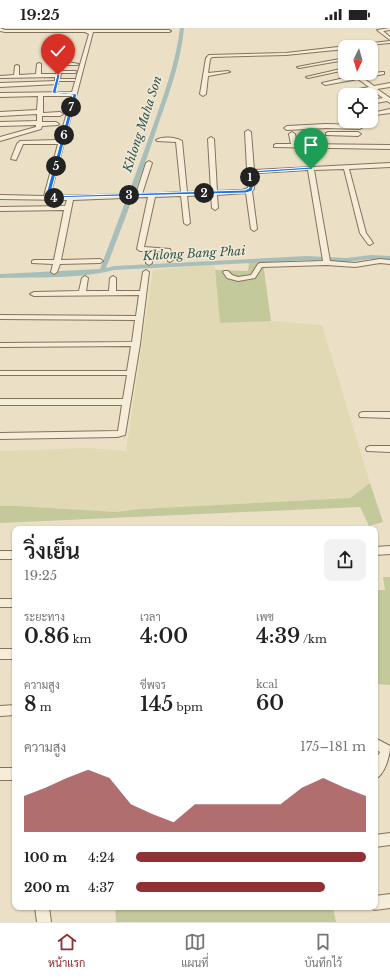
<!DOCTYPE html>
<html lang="th">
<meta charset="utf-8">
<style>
:root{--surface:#fff;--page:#f2f2f2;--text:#222;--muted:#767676;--line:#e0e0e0;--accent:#903233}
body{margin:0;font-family:"Libre Baskerville",Sarabun,serif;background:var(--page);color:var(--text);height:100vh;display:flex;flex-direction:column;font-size:15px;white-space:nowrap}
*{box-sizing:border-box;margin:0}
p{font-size:13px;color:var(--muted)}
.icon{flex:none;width:22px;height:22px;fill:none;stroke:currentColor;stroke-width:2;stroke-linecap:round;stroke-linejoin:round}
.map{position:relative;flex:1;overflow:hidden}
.side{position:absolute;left:12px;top:498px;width:366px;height:384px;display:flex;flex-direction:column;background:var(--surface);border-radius:8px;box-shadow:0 1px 3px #0004}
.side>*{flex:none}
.needle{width:26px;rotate:185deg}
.buttons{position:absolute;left:338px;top:12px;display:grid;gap:8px}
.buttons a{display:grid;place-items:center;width:40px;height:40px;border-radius:8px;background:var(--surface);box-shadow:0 1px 3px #0004;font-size:20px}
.pin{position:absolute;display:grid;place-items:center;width:34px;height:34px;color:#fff;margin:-41px -17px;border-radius:50% 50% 50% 0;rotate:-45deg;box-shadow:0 0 4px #0007}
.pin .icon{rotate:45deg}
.km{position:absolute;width:20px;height:20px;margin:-10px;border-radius:50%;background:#222;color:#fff;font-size:11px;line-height:20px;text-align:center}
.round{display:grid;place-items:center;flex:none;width:42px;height:42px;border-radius:8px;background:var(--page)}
.head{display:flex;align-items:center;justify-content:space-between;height:68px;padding:0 12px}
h1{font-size:22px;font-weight:600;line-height:30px}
.stats{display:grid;grid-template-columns:repeat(3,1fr);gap:6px;height:68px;padding:4px 12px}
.stats div{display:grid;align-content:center}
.stats b{font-size:20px;font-weight:600}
.stats small{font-size:11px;font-weight:400}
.stats p{font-size:11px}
.chart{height:112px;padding:8px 12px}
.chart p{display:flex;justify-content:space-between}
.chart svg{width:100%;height:72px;margin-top:4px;fill:var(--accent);opacity:.7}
ul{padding:0 12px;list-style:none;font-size:13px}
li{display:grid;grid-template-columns:64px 48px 1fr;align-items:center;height:30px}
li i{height:10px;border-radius:5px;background:var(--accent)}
.status{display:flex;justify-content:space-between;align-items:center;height:28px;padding:0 20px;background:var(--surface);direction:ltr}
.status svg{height:11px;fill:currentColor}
.menu{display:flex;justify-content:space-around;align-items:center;height:56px;border-top:1px solid var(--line);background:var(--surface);font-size:11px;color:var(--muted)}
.menu a{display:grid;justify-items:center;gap:2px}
.menu .on{color:var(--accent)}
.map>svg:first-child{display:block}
.farmland{fill:#e0d9b4}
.green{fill:#c4c99b}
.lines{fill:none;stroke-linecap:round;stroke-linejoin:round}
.canal{fill:#a7bfb8;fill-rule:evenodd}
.minor-casing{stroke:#85725d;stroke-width:2}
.minor{fill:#f6edd9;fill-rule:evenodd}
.route{fill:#1a73e8;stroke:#fff}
.labels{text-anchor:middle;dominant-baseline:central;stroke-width:3;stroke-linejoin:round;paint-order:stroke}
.far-water-label{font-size:12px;font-style:italic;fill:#305552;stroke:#f3ead5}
</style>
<div class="status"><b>19:25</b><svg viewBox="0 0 49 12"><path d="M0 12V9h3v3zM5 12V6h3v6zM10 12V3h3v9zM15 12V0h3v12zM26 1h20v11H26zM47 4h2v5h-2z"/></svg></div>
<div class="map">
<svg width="390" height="894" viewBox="0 0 390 894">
<rect width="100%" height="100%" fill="#ebe0c6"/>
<polygon class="farmland" points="214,236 220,295 264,292 322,297 370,455 350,470 140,481 116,484 18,478 0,478 0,423 89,420 126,423 153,242"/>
<g class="green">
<polygon points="249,234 263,235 271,293 220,295 215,242 248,243"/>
<polygon points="370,455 383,494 369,498 360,479 0,495 0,478 18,478 116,484 140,481 350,470"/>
<polygon points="383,549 390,549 390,657 375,656 375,562 385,562"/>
<polygon points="115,879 333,879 336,894 116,894"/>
</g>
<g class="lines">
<path class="canal" d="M180,0H184C181,33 170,63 159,94C143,143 125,192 106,240L114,238L307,228L347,230L371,227L390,228V232L371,231L347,234L307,232L114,242C79,251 36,249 0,250V246L100,241C118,193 137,144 154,95C165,64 176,33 180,0Z"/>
<defs>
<g id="minor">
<path d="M0,0L5,2H169L171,3L169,4H93L50,168L136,166L146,135L149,133L152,135L142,166L181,164L176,114L157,113L156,112C162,108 176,109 182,113L187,164L211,163L208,111L211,109L214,111L217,163L242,162L248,160L245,104L248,102L251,104L254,142L390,135V139L349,141L366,205L373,215L370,217L368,216L360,205L344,141L314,142L330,233L355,235L380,231L390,232V236L380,235L355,239L327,237L262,239L255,250L238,253L227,250L223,244L224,243H228L232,247L238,249L251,247L258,236L260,235L323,233L308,142L258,145L253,147L254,161L252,163L257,201L254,203L251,201L246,165L217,167L218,180L215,182L212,180L211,167L187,168L190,195L187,197L184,195L181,168L155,169L144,219L170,221L173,232L170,234L168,233L165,224L153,223L152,235L149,237L146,235L147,223H140L137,221L148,169L73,172L61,232L100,231L103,233L100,235L60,236L57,244L54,246L51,244L53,236L32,235V233L34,232H54L64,182L0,183V179L65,178L67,172L0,171V167L44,168L58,116H23L16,132L11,131L17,116L20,113L59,112L72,68H43V85L60,84L63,86L60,88H42V94H56L59,96L58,97L42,98L41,101L0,113V109L36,99V97L0,98V94L37,93V86L0,88V84L37,82L38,68L0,69V65L72,64L89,6L85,4H5L0,3Z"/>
<polygon points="390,0 390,2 383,3 390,9 390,12 377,2"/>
<polygon points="390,13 390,15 345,19 345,21 286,27 212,29 210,31 208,45 228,43 230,44 208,48 206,66 203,68 200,66 206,30 209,27 286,25"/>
<polygon points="345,30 345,32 299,40 297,39"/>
<polygon points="61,33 79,36 77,37 64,37 62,43 75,43 77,44 75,45 61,45 60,51 75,51 75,53 57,53 55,52 55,49 0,50 0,48 14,47 15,38 17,37 19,38 19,47 36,46 37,36 39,35 41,36 41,46 56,46"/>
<polygon points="345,40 345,42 308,50 306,49"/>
<polygon points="382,44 384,44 384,46 363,50 374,58 390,55 390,59 377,61 390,70 390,75 387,73 371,76 371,72 383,70 372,62 354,64 354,62 369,59 358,51 325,57 322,55 358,47"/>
<polygon points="56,53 58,54 58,56 0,59 0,55"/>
<polygon points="390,81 390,85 375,87 372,85"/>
<polygon points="326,96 360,97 363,99 360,101 326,100 287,102 284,100 287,98"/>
<polygon points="292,104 295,106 297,116 390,117 390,121 274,119 274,117 276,116 291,116 289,106"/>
<polygon points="328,104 358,104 361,106 358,108 326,107 326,105"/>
<polygon points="146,242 149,244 140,316 125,407 117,409 0,411 0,405 118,403 122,377 0,377 0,371 123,371 127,347 0,347 0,343 127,343 131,318 0,319 0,315 132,314 135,292 0,291 0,287 136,288 139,267 34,268 30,266 34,264 79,263 82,250 85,248 88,250 86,263 109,263 110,250 113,248 116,250 116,263 140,263 143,244"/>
<polygon points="363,384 390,384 390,390 360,389 359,387 360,385"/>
<polygon points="370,418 390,418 390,424 367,423 366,421 367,419"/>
<polygon points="390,518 390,526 375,527 375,519"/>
<rect x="0" y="523" width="15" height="8"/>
<rect x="0" y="571" width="15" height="8"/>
<rect x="0" y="621" width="15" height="10"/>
<polygon points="15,677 15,687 0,688 0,678"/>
<path d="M375,710L390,718C390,727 385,747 375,751V733L380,724L375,721Z"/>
<rect x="0" y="740" width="15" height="12"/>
<polygon points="390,805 390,817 375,819 375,807"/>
<polygon points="390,866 390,880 375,882 370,880 375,879 375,868"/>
<polygon points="35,879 49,879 51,894 37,894"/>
</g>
</defs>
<use href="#minor" class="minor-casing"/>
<use href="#minor" class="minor"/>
</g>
<path class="route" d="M58,46L60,47L56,64L77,66L50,168L245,162L249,160L248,147L251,143L311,139L313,141L254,145C251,150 255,157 252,163L246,165L45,170L73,67L52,65L57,47Z"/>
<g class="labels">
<g class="far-water-label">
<text transform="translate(142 96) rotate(-72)">Khlong Maha Son</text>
<text transform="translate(194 225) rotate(-3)">Khlong Bang Phai</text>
</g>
</g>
</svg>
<div class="buttons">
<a><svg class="needle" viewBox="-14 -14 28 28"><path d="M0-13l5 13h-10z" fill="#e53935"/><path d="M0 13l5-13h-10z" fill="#767676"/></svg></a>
<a><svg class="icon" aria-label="locate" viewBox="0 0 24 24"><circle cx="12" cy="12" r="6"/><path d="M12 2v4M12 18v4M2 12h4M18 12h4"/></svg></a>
</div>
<div class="pin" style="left:311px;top:141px;background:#1e9e55"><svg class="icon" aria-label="arrive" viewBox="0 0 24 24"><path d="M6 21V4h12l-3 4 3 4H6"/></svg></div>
<div class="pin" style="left:58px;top:47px;background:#d93025"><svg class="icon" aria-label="check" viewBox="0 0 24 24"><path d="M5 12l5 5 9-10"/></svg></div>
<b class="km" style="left:250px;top:149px">1</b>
<b class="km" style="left:204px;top:165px">2</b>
<b class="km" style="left:129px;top:167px">3</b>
<b class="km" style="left:54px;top:170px">4</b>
<b class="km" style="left:56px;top:138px">5</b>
<b class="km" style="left:64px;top:107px">6</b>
<b class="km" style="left:71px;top:79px">7</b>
<section class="side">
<div class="head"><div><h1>วิ่งเย็น</h1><p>19:25</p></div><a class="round"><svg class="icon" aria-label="share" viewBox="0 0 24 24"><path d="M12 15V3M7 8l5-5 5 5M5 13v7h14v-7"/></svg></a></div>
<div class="stats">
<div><p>ระยะทาง</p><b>0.86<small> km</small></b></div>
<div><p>เวลา</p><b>4:00</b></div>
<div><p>เพซ</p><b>4:39<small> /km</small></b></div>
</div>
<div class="stats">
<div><p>ความสูง</p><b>8<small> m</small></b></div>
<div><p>ชีพจร</p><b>145<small> bpm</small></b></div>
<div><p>kcal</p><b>60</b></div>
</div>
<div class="chart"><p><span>ความสูง</span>175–181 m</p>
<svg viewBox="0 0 160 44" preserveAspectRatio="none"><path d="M0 44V22L10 17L20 11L30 6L40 11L50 27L60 33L70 38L80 27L90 27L100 27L110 27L120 27L130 17L140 11L150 17L160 22V44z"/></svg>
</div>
<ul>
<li><b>100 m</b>4:24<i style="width:100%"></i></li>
<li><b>200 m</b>4:37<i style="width:82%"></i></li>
</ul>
</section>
</div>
<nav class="menu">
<a class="on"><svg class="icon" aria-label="home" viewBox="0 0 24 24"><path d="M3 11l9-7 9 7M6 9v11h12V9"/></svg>หน้าแรก</a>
<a><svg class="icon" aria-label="map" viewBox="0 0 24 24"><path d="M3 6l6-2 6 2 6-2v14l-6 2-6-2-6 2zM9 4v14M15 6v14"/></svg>แผนที่</a>
<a><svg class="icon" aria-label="saved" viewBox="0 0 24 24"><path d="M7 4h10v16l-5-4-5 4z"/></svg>บันทึกไว้</a>
</nav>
